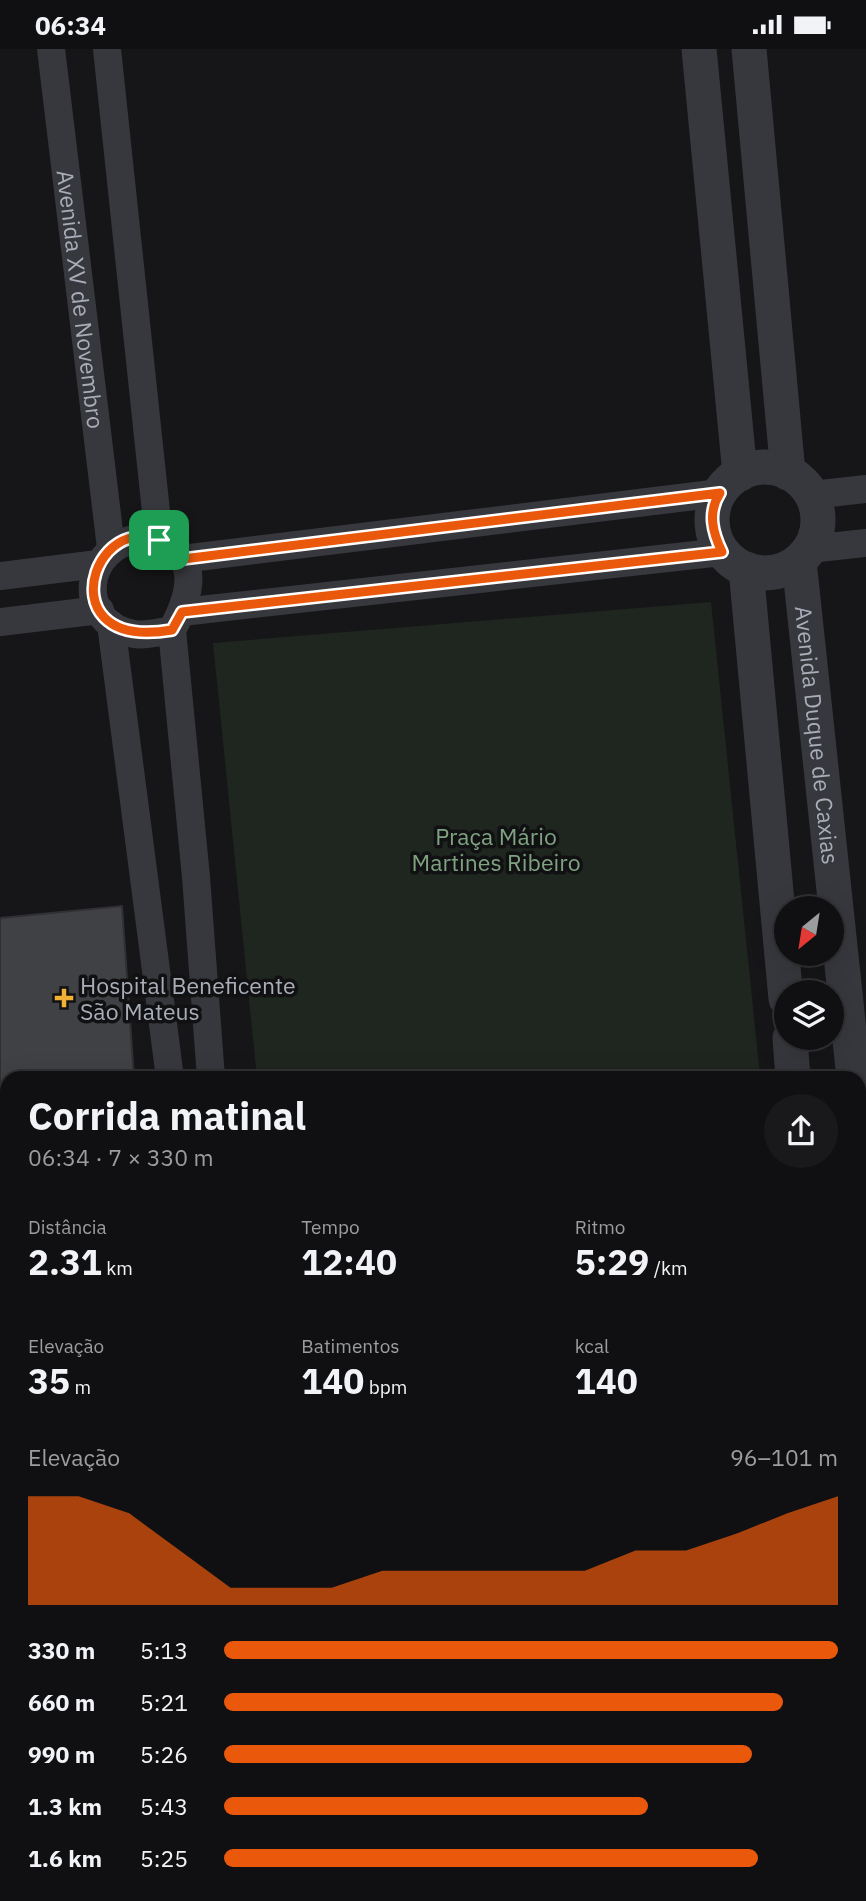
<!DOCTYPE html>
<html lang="pt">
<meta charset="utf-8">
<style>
:root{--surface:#101012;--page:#19191b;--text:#f1f3f6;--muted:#9c9d9f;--line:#303032;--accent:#ea580c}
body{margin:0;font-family:"IBM Plex Sans",sans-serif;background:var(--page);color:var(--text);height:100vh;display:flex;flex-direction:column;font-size:26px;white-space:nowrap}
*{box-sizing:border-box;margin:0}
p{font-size:23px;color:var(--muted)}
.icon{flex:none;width:38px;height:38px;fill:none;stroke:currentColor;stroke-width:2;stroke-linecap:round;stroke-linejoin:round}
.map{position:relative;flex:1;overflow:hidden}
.sheet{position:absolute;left:0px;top:1022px;width:866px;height:831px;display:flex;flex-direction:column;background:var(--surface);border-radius:21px 21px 0 0;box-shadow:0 7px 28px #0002,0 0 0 2px var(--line)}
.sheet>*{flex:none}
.needle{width:46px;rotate:210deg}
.fabs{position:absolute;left:774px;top:847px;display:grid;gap:14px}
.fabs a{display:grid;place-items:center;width:70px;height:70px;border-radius:50%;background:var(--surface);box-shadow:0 7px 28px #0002,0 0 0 2px var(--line);font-size:35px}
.pin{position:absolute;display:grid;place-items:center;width:60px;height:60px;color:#fff;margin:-30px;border-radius:14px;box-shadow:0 4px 10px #0006}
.round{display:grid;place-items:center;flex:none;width:74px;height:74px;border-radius:37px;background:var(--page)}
.overview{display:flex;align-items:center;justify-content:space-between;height:119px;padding:0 28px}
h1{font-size:38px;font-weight:700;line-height:52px}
.metrics{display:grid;grid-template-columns:repeat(3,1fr);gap:10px;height:119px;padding:7px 28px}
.metrics div{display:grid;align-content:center}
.metrics b{font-size:35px;font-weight:700}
.metrics small{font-size:19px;font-weight:400}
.metrics p{font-size:19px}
.chart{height:196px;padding:14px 28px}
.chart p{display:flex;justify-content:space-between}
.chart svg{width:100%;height:126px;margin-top:7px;fill:var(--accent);opacity:.7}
ul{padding:0 28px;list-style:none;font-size:23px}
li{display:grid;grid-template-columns:112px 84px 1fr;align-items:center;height:52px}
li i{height:18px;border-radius:9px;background:var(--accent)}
.status{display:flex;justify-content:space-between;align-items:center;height:49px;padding:0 35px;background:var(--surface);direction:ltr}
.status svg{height:19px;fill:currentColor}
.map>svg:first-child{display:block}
.green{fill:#1e261f}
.building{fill:#404145;stroke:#303034;stroke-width:2}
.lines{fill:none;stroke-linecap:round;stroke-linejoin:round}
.minor{stroke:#37383d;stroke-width:28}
.tertiary{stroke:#37383d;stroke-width:35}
.secondary{stroke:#45474d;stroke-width:38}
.route-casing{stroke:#fff;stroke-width:14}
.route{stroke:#ea580c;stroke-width:9}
.poi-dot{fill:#f2b134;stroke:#111113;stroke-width:2.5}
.labels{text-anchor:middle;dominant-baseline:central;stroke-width:7;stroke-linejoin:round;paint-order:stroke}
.street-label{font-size:23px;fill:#a8adb8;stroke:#111113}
.park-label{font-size:23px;fill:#7fa381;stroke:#111113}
.poi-label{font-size:23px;fill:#a8adb8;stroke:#111113;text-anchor:start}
</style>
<div class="status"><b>06:34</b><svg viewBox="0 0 49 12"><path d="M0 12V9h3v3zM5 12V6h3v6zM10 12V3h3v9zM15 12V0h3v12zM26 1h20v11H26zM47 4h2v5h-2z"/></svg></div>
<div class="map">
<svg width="866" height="1852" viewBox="0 0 866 1852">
<rect width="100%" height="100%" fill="#161618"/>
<polygon class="green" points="711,553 760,1026 732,1029 257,1029 213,594"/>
<polygon class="building" points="122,857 134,1029 7,1029 7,1113 0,1113 0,869"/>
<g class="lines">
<g class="minor">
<path id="s1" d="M51,0L111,499"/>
<polyline points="107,0 159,491"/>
<polyline points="812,446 866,440"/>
<path d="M144,488C202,501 194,540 172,581C160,583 146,587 134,585C75,575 80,496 144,488Z"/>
<polyline points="809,500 866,494"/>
<polyline points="182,510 720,444"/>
<polyline points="0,527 98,515"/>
<polyline points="182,563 722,503"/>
<polyline points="0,573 100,561"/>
<polyline points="111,575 170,1029"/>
<polyline points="172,581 196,828 211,1029"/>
<polyline points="863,1120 866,1149"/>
<polyline points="859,1662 866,1726"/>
<polyline points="859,1751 866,1751"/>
<polyline points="0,1792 7,1791"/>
<polyline points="0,1836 7,1835"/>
<polyline points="262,1846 266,1852"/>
</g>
<g class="tertiary">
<polyline points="699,0 740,425"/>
<polyline points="749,0 788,424"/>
<circle cx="765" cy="471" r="53"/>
<path id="s2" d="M799,512L854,1029"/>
<polyline points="746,520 786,950"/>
<polyline points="790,989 793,1029"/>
<polyline points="859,1082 863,1120"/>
</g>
<g class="secondary">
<polyline points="859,1068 866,1067"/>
<polyline points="859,1120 866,1120"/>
<polyline points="0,1158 7,1158"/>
<polyline points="0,1207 7,1206"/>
</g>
</g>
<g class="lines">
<defs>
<path id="route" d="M720,444C707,464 713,484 722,503L182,563L172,581C33,605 105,427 183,510Z"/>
</defs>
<use href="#route" class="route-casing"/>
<use href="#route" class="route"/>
</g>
<path class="poi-dot" d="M60.5 938.5h7v7h7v7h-7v7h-7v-7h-7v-7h7z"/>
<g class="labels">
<g class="street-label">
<text stroke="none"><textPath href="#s1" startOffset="252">Avenida XV de Novembro</textPath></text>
<text stroke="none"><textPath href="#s2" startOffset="175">Avenida Duque de Caxias</textPath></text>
</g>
<g class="park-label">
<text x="496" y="787">Praça Mário<tspan x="496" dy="26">Martines Ribeiro</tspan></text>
</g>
<g class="poi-label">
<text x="80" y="936">Hospital Beneficente<tspan x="80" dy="26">São Mateus</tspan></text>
</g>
</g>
</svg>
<div class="fabs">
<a><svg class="needle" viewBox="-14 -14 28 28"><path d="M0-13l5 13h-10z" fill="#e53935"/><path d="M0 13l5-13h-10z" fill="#9c9d9f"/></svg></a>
<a><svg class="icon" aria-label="layers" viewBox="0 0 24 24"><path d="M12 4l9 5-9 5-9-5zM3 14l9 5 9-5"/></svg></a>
</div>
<div class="pin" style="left:159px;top:491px;background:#1e9e55"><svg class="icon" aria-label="arrive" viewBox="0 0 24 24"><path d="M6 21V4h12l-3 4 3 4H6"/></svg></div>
<section class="sheet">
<div class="overview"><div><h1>Corrida matinal</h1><p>06:34 · 7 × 330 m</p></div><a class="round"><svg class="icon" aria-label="share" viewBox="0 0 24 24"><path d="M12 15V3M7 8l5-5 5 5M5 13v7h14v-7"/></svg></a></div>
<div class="metrics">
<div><p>Distância</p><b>2.31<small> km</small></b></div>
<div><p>Tempo</p><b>12:40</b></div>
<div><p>Ritmo</p><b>5:29<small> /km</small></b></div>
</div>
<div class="metrics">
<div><p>Elevação</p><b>35<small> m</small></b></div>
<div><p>Batimentos</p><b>140<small> bpm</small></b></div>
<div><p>kcal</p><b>140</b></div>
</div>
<div class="chart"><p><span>Elevação</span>96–101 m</p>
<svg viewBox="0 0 160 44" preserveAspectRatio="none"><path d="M0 44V6L10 6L20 12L30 25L40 38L50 38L60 38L70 32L80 32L90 32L100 32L110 32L120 25L130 25L140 19L150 12L160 6V44z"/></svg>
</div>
<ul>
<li><b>330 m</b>5:13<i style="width:100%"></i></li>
<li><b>660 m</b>5:21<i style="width:91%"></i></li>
<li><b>990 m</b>5:26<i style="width:86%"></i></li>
<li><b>1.3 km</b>5:43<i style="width:69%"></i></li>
<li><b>1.6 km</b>5:25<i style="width:87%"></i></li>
</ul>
</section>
</div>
